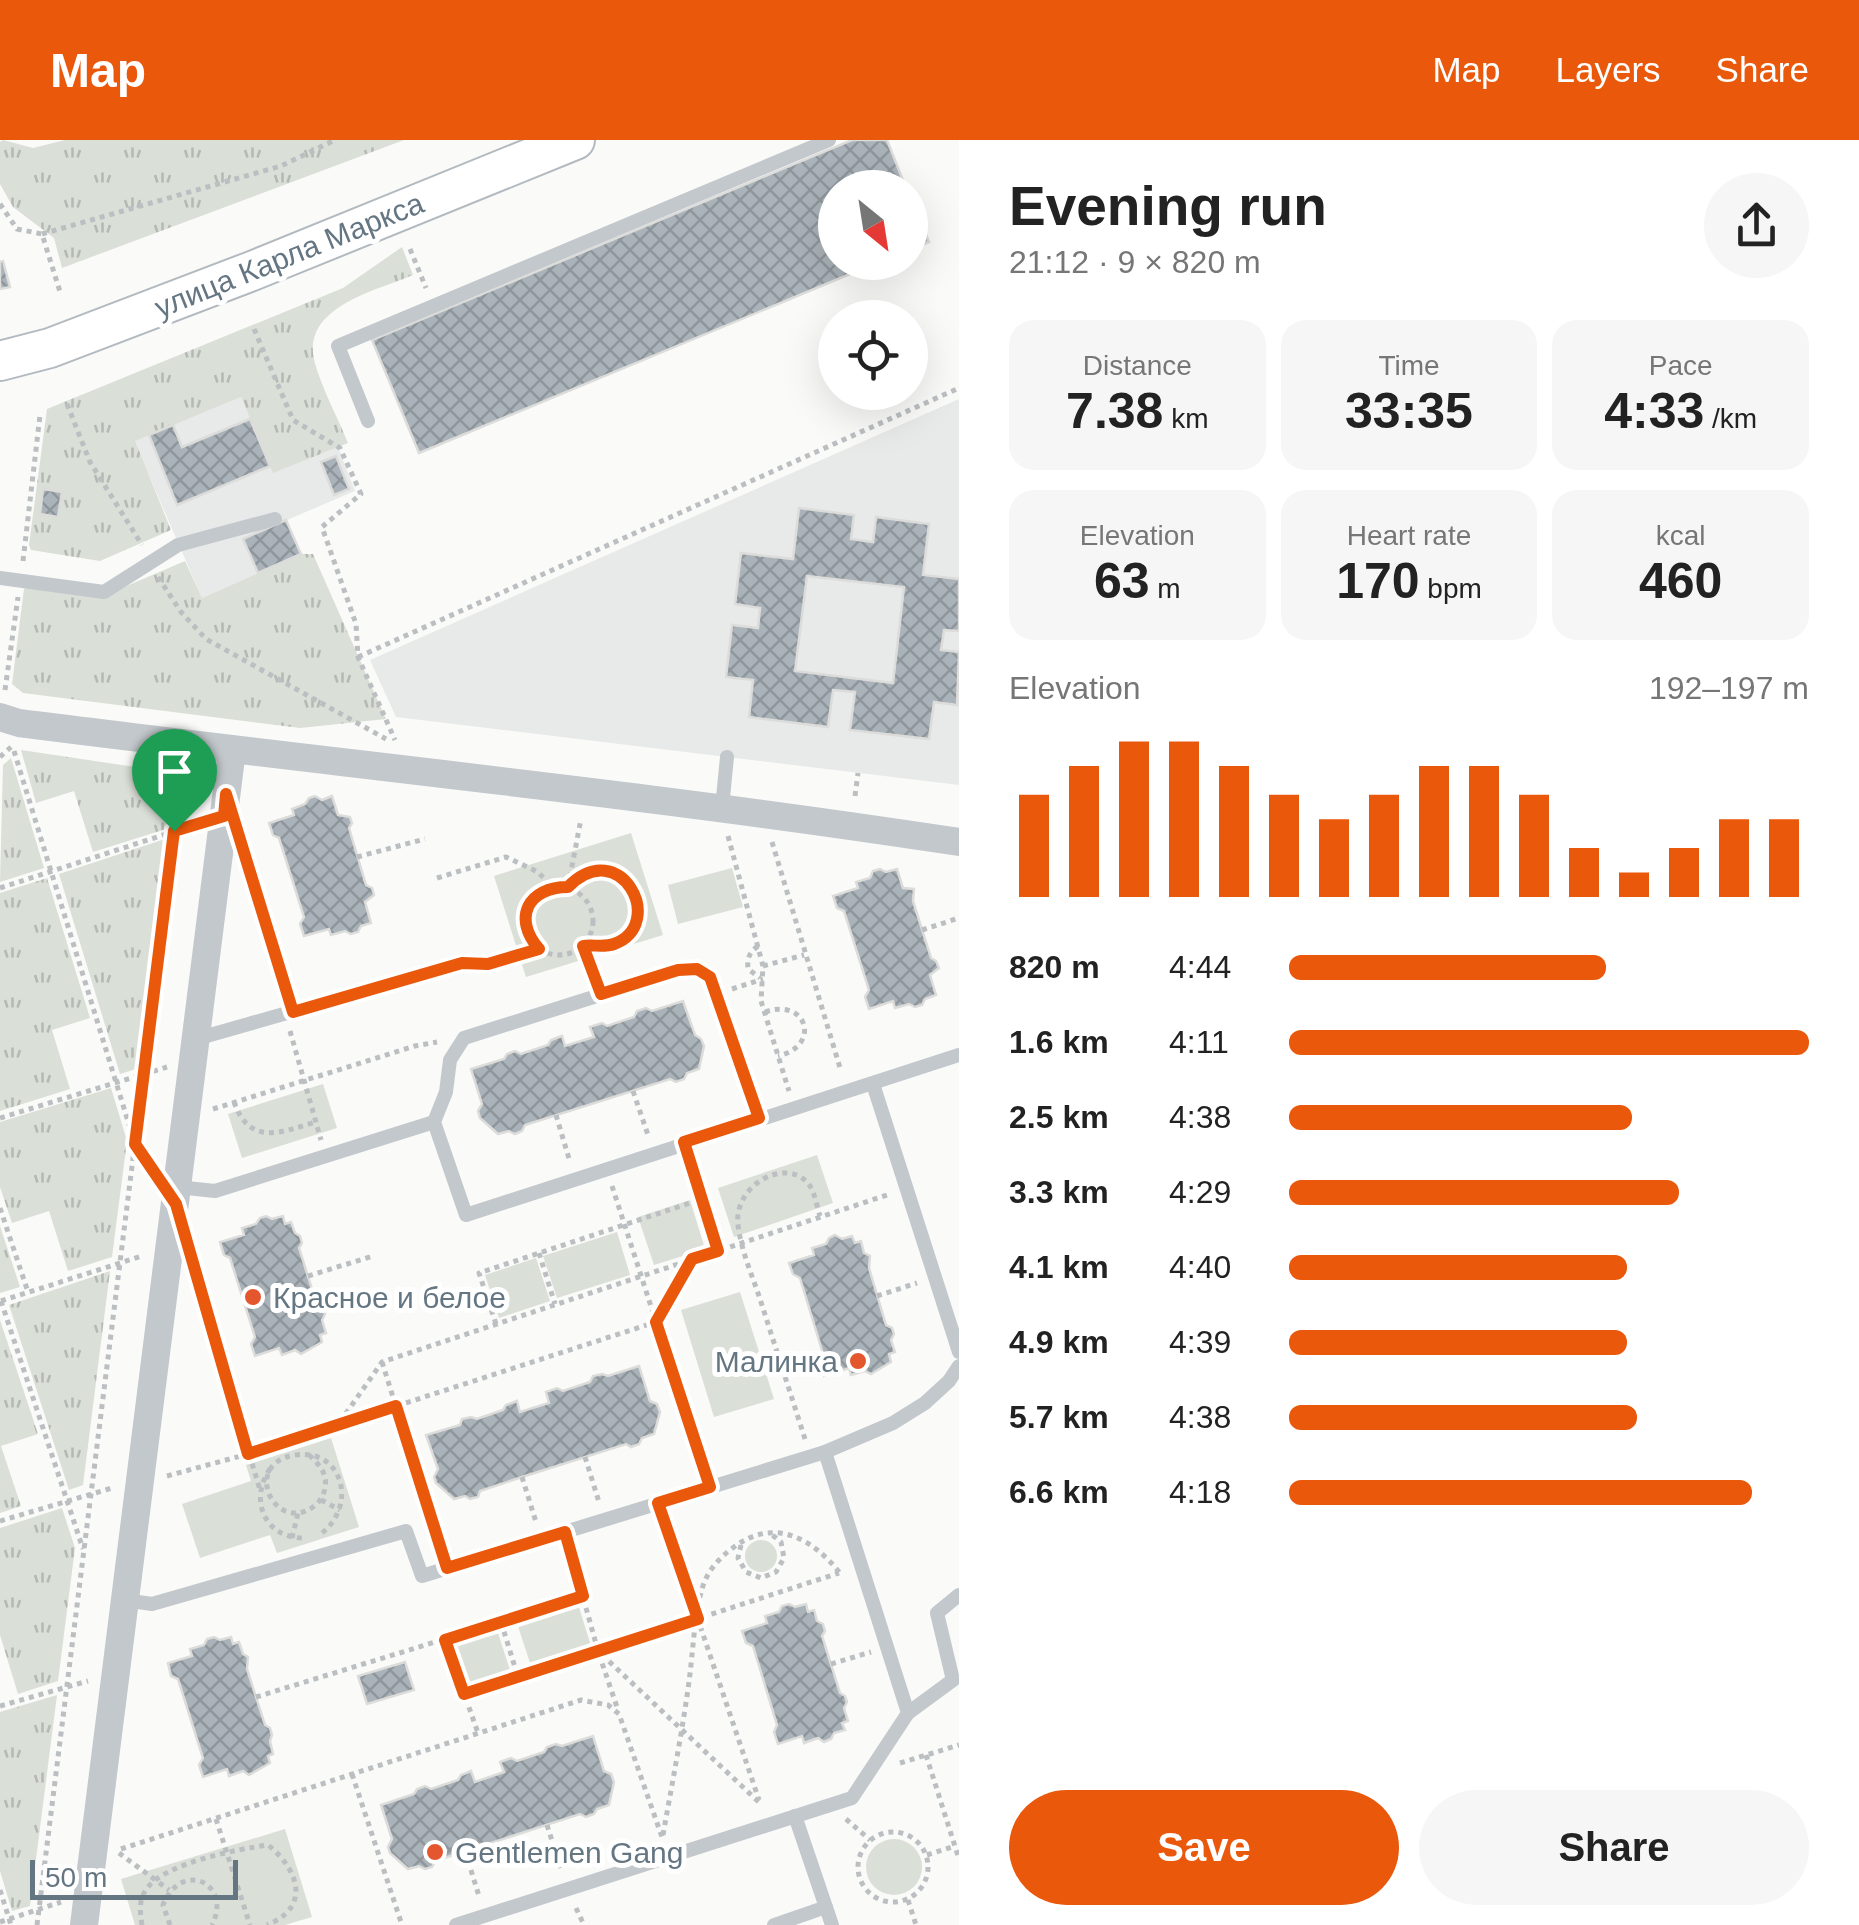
<!DOCTYPE html>
<meta charset="utf-8">
<style>
:root{--surface:#fff;--page:#f6f6f6;--text:#222;--muted:#767676;--accent:#ea580c}
body{margin:0;font-family:Arial,sans-serif;background:var(--page);color:var(--text);height:100vh;display:flex;flex-direction:column;font-size:38px;white-space:nowrap}
*{box-sizing:border-box;margin:0}
p{font-size:32px;color:var(--muted)}
.icon{flex:none;width:55px;height:55px;fill:none;stroke:currentColor;stroke-width:2;stroke-linecap:round;stroke-linejoin:round}
.map{position:relative;flex:1;overflow:hidden}
.side{display:flex;flex-direction:column;background:var(--surface);width:900px}
.side>*{flex:none}
.needle{width:65px;rotate:150deg}
.controls{position:absolute;left:818px;top:30px;display:grid;gap:20px}
.controls a{display:grid;place-items:center;width:110px;height:110px;border-radius:50%;background:var(--surface);box-shadow:0 10px 40px #0002;font-size:50px}
.scale{position:absolute;left:30px;bottom:25px;width:208px;box-sizing:border-box;padding-left:10px;border:5px solid #657683;border-top:0;font-size:28px;line-height:35px;white-space:nowrap;color:#657683;-webkit-text-stroke:8px #fff;paint-order:stroke}
.pin{position:absolute;display:grid;place-items:center;width:85px;height:85px;color:#fff;margin:-102px -42px;border-radius:50% 50% 50% 0;rotate:-45deg;box-shadow:0 0 10px #0007}
.pin .icon{rotate:45deg}
.round{display:grid;place-items:center;flex:none;width:105px;height:105px;border-radius:52px;background:var(--page)}
.headline{display:flex;align-items:center;justify-content:space-between;height:170px;padding:0 50px}
h1{font-size:55px;font-weight:700;line-height:75px}
.figures{display:grid;grid-template-columns:repeat(3,1fr);gap:15px;height:170px;padding:10px 50px}
.figures div{display:grid;align-content:center;border-radius:25px;background:var(--page);text-align:center}
.figures b{font-size:50px;font-weight:700}
.figures small{font-size:28px;font-weight:400}
.figures p{font-size:28px}
.chart{height:280px;padding:20px 50px}
.chart p{display:flex;justify-content:space-between}
.chart svg{width:100%;height:180px;margin-top:10px;stroke:var(--accent);stroke-width:6}
.action{display:flex;gap:20px;margin-top:auto;padding:20px 50px}
.action a{flex:1;height:115px;border-radius:60px;background:var(--accent);color:#fff;font-size:40px;font-weight:700;line-height:115px;text-align:center}
.action a+a{background:var(--page);color:var(--text)}
ul{padding:0 50px;list-style:none;font-size:32px}
li{display:grid;grid-template-columns:160px 120px 1fr;align-items:center;height:75px}
li i{height:25px;border-radius:12px;background:var(--accent)}
header{display:flex;align-items:center;gap:60px;box-sizing:border-box;height:140px;padding:0 50px;background:var(--accent);color:#fff}
header strong{font-size:48px}
nav{display:flex;gap:55px;margin-inline-start:auto;font-size:35px}
main{display:flex;flex:1;min-height:0}
.map>svg:first-child{display:block}
.built{fill:#e8e9e9}
.grass{fill:url(#grass-tufts)}
.park{fill:#dadfd7}
.building{fill:url(#building-cross-hatch);stroke:#dcdcda;stroke-width:2.5;fill-rule:evenodd}
.lines{fill:none;stroke-linecap:round;stroke-linejoin:round}
.secondary-casing{stroke:#b3babf;stroke-width:42}
.path{stroke:#bbbfc2;stroke-width:5;stroke-dasharray:5 5;stroke-linecap:butt}
.service{stroke:#c3c8cc;stroke-width:14}
.minor{stroke:#c3c8cc;stroke-width:28}
.secondary{stroke:#fff;stroke-width:38}
.route-casing{stroke:#fff;stroke-width:20}
.route{stroke:#ea580c;stroke-width:12}
.poi-dot{fill:#e4572e;stroke:#fff;stroke-width:4}
.labels{text-anchor:middle;dominant-baseline:central;stroke-width:10;stroke-linejoin:round;paint-order:stroke}
.street-label{font-size:30px;fill:#657683;stroke:#fff}
.poi-label{font-size:30px;fill:#657683;stroke:#fff;text-anchor:start}
</style>
<header>
<strong>Map</strong>
<nav><a>Map</a><a>Layers</a><a>Share</a></nav>
</header>
<main>
<div class="map">
<svg width="959" height="1785" viewBox="0 0 959 1785">
<defs>
<pattern id="grass-tufts" width="24" height="20" patternUnits="userSpaceOnUse" patternTransform="scale(2.5)"><rect width="24" height="20" fill="#dadfd7"/><path d="M3 7l-1-3M5 7V3M7 7l1-3M15 17l-1-3M17 17v-4M19 17l1-3" fill="none" stroke="#b4b9b4"/></pattern>
<pattern id="building-cross-hatch" width="8" height="8" patternUnits="userSpaceOnUse" patternTransform="scale(2.5)"><rect width="8" height="8" fill="#aab3b9"/><path d="M0 0l8 8M0 8l8-8" fill="none" stroke="#8e969c"/></pattern>
</defs>
<rect width="100%" height="100%" fill="#fafaf8"/>
<g class="built">
<polygon points="241,257 273,332 338,307 355,351 287,380 301,414 202,458 134,301"/>
<polygon points="959,259 959,645 396,577 370,520"/>
</g>
<g class="grass">
<polygon points="3,0 33,8 65,0 404,0 62,128 54,98 13,67 0,44 0,2"/>
<path d="M402,107L413,135C378,150 309,165 313,213C315,235 339,280 348,303L273,333L241,257L135,301L171,390L100,421L31,410L29,405L47,269L343,148Z"/>
<polygon points="301,414 313,414 386,579 300,588 23,553 12,544 24,449 30,446 101,457 185,421 202,458"/>
<polygon points="21,610 162,631 172,641 166,689 93,712 74,651 36,663"/>
<polygon points="11,618 44,728 0,742 3,625"/>
<polygon points="165,699 136,929 120,934 59,734"/>
<polygon points="47,738 90,878 52,890 70,949 0,971 0,753"/>
<polygon points="111,948 127,1001 112,1117 68,1131 49,1071 12,1083 0,1047 0,982"/>
<polygon points="0,1086 20,1147 0,1153"/>
<polygon points="110,1131 83,1345 69,1350 9,1165"/>
<polygon points="0,1180 38,1294 1,1306 21,1366 0,1373"/>
<polygon points="62,1368 75,1408 58,1541 18,1554 0,1495 0,1388"/>
<polygon points="57,1555 30,1766 12,1771 0,1731 0,1572"/>
</g>
<g class="park">
<polygon points="631,693 663,795 526,837 494,736"/>
<polygon points="732,728 743,767 678,784 668,745"/>
<polygon points="323,944 337,988 242,1018 228,974"/>
<polygon points="817,1015 833,1063 734,1097 718,1048"/>
<polygon points="690,1060 705,1109 654,1125 638,1077"/>
<polygon points="617,1092 630,1135 557,1158 543,1116"/>
<polygon points="536,1118 550,1161 499,1178 485,1135"/>
<polygon points="740,1152 774,1259 714,1277 681,1170"/>
<polygon points="331,1298 359,1387 277,1413 270,1395 200,1418 182,1364 251,1341 246,1325"/>
<circle cx="761" cy="1416" r="16"/>
<polygon points="578,1464 591,1506 531,1526 517,1483"/>
<polygon points="497,1490 511,1533 468,1547 454,1504"/>
<polygon points="285,1689 312,1777 285,1785 135,1785 121,1739"/>
<circle cx="894" cy="1727" r="28"/>
</g>
<g class="building">
<polygon points="852,0 887,0 906,48 835,48 835,122 879,122 419,313 372,200"/>
<polygon points="910,56 929,102 910,110"/>
<polygon points="3,121 10,147 0,149 0,122"/>
<polygon points="250,279 270,326 177,365 149,295 173,285 182,307"/>
<polygon points="336,316 349,349 334,355 321,322"/>
<polygon points="43,349 62,352 58,377 40,374"/>
<path d="M799,368L854,375L851,399L873,402L876,377L929,384L923,435L959,439V491L944,490L941,510L959,512L957,565L934,562L929,599L850,590L855,552L833,550L828,587L749,577L753,540L726,537L732,485L758,488L760,468L735,464L741,413L793,419ZM807,436L904,447L893,543L795,531Z"/>
<polygon points="286,380 301,414 258,433 243,399"/>
<polygon points="315,656 322,660 332,656 338,675 350,677 352,683 349,688 366,745 372,748 374,755 365,762 371,783 361,786 358,792 351,794 345,791 331,795 329,789 304,796 300,784 304,777 279,698 273,695 269,683 294,675 292,669 305,664 309,658"/>
<polygon points="880,729 886,732 897,729 903,748 914,749 913,761 931,818 936,821 939,828 930,835 936,855 925,859 922,865 915,867 909,864 895,868 893,861 869,869 865,857 869,850 844,771 837,768 833,756 858,748 856,742 870,738 873,731"/>
<polygon points="683,861 695,895 701,899 704,906 699,929 687,933 684,939 676,942 670,939 525,985 522,991 515,994 509,991 498,994 480,978 478,971 482,964 471,929 504,919 507,914 515,911 521,914 548,905 551,900 562,896 565,906 594,897 590,887 602,883 607,886 634,877 637,871 646,868 652,871"/>
<polygon points="266,1076 272,1079 283,1076 285,1084 291,1082 295,1093 300,1096 302,1103 299,1108 317,1165 322,1168 325,1174 322,1180 326,1193 320,1195 322,1202 301,1214 295,1210 282,1215 279,1208 255,1216 251,1204 255,1197 230,1118 224,1115 220,1102 244,1095 242,1088 256,1084 260,1078"/>
<polygon points="835,1095 842,1099 852,1096 855,1103 861,1101 864,1113 870,1116 869,1128 886,1185 892,1188 894,1194 891,1200 895,1212 889,1214 891,1222 871,1234 865,1231 851,1235 849,1228 824,1236 820,1224 824,1217 800,1138 793,1134 789,1123 814,1115 812,1108 826,1104 829,1098"/>
<polygon points="639,1226 650,1261 657,1264 660,1272 654,1294 642,1298 639,1304 631,1307 626,1304 522,1337 480,1351 478,1357 470,1359 465,1356 454,1359 436,1343 434,1337 438,1329 426,1295 460,1285 462,1279 471,1277 477,1279 503,1270 506,1265 517,1261 520,1272 549,1263 546,1252 557,1248 563,1251 590,1242 593,1236 602,1234 608,1236"/>
<polygon points="789,1464 795,1467 806,1464 808,1472 814,1470 817,1481 823,1484 825,1491 822,1496 840,1553 845,1556 847,1562 844,1568 848,1581 842,1583 845,1590 834,1593 831,1599 824,1602 818,1598 804,1603 802,1596 778,1604 774,1592 777,1585 753,1506 746,1503 742,1491 767,1483 765,1476 779,1472 782,1466"/>
<polygon points="214,1497 220,1500 231,1497 233,1504 239,1502 243,1514 248,1517 247,1529 265,1585 270,1588 272,1595 270,1601 273,1614 268,1616 270,1623 249,1635 243,1631 229,1636 227,1629 203,1637 199,1625 203,1618 178,1539 171,1536 168,1523 192,1516 190,1509 204,1505 207,1499"/>
<polygon points="405,1522 414,1550 367,1564 358,1536"/>
<polygon points="593,1596 604,1631 611,1634 614,1642 609,1665 597,1669 594,1674 586,1677 580,1674 435,1721 432,1727 425,1729 419,1726 408,1729 390,1713 388,1707 392,1699 381,1665 414,1654 417,1649 425,1646 431,1649 458,1640 461,1635 471,1631 475,1642 504,1632 500,1622 511,1618 517,1621 544,1612 547,1607 556,1604 562,1606"/>
</g>
<g class="lines">
<defs>
<polyline id="secondary" points="0,221 50,208 252,131 575,0"/>
</defs>
<use href="#secondary" class="secondary-casing"/>
<g class="path">
<polyline points="0,64 17,89 42,94 61,155"/>
<polyline points="42,94 281,26 335,0"/>
<polyline points="410,109 426,148"/>
<polyline points="254,189 293,280 340,308 361,354 322,387 356,484 358,517 395,600"/>
<polyline points="67,264 90,322 142,405"/>
<polyline points="23,421 40,275"/>
<polyline points="158,437 181,472 206,499 386,599"/>
<polyline points="358,517 959,248"/>
<polyline points="5,550 18,457"/>
<polyline points="14,611 135,1004 153,1031"/>
<polyline points="0,617 11,607"/>
<polyline points="855,656 858,633"/>
<polyline points="728,696 763,826 761,861 789,951"/>
<polyline points="772,702 841,931"/>
<polyline points="357,717 425,699"/>
<polyline points="246,722 288,854"/>
<polyline points="437,738 506,717 538,732 552,747"/>
<circle cx="559" cy="781" r="34"/>
<path d="M568,747C632,682 676,820 586,804"/>
<polyline points="568,747 581,679"/>
<polyline points="0,748 197,684"/>
<polyline points="922,790 959,778"/>
<path d="M758,806C749,813 747,818 748,829L760,838"/>
<polyline points="583,807 595,838"/>
<polyline points="479,824 488,825 539,809"/>
<polyline points="763,826 804,815"/>
<polyline points="732,849 763,839"/>
<path d="M765,872C807,857 822,906 778,916"/>
<polyline points="290,891 321,1000"/>
<polyline points="633,951 648,995"/>
<path d="M234,962C250,1007 281,992 316,982"/>
<polyline points="213,969 415,906 437,902"/>
<polyline points="556,975 570,1022"/>
<polyline points="0,978 167,927"/>
<polyline points="691,1023 718,1111"/>
<polyline points="612,1046 704,1330"/>
<polyline points="0,1068 28,1152"/>
<polyline points="539,1113 555,1164"/>
<polyline points="195,1132 260,1350"/>
<polyline points="308,1136 373,1116"/>
<polyline points="877,1156 917,1143"/>
<polyline points="1,1161 83,1409"/>
<polyline points="1,1161 142,1116"/>
<polyline points="496,1184 479,1133 702,1059"/>
<polyline points="382,1222 441,1410"/>
<polyline points="340,1282 382,1222 890,1054"/>
<path d="M805,1299C790,1252 775,1206 760,1159C752,1135 741,1110 738,1085C733,1044 789,1015 810,1046C815,1054 817,1067 820,1076"/>
<path d="M309,1315C319,1324 328,1334 325,1348C324,1355 319,1363 313,1367C274,1394 241,1323 295,1315C342,1308 358,1364 322,1393"/>
<polyline points="585,1317 599,1362"/>
<path d="M270,1329C249,1359 264,1397 302,1398"/>
<polyline points="167,1336 248,1314 656,1182 693,1119"/>
<polyline points="522,1337 536,1382"/>
<polyline points="321,1360 340,1370"/>
<polyline points="0,1381 112,1348"/>
<polyline points="665,1382 759,1660"/>
<polyline points="292,1398 298,1373"/>
<polyline points="741,1405 738,1418 746,1432 761,1438 776,1432 784,1418 781,1402 771,1394"/>
<polyline points="570,1410 598,1511 762,1665"/>
<polyline points="501,1482 518,1537"/>
<polyline points="445,1499 583,1456"/>
<polyline points="599,1514 618,1570"/>
<polyline points="831,1524 871,1512"/>
<polyline points="464,1554 839,1433"/>
<polyline points="256,1557 445,1499 478,1593"/>
<polyline points="0,1566 88,1541"/>
<polyline points="926,1615 959,1719"/>
<polyline points="900,1623 959,1605"/>
<polyline points="352,1634 402,1785"/>
<polyline points="216,1679 250,1785"/>
<polyline points="846,1679 870,1700"/>
<polyline points="547,1685 561,1729"/>
<circle cx="893" cy="1727" r="35"/>
<path d="M663,1695C672,1644 682,1593 689,1542C693,1512 694,1478 702,1449C707,1431 719,1418 734,1407C774,1377 812,1398 840,1433"/>
<polyline points="121,1709 581,1560 608,1565 619,1574 663,1700"/>
<polyline points="465,1711 479,1756"/>
<polyline points="119,1713 169,1750"/>
<polyline points="927,1715 955,1706"/>
<polyline points="0,1750 11,1785"/>
<polyline points="908,1760 916,1785"/>
<polyline points="576,1768 584,1785"/>
<polyline points="0,1782 61,1762"/>
<polyline points="37,1785 174,691 188,628"/>
<path d="M142,1785C140,1771 138,1759 148,1747C167,1723 238,1709 268,1705C298,1729 312,1767 267,1785"/>
<path d="M170,1785L163,1765C181,1719 233,1743 212,1785"/>
</g>
<g class="service">
<polyline points="368,281 338,206 829,0"/>
<polyline points="0,438 104,452 178,405 275,379"/>
<polyline points="722,668 727,617"/>
<polyline points="196,899 462,823"/>
<polyline points="873,944 959,1212"/>
<polyline points="759,978 710,837 697,829 679,830 464,898 450,920 446,952 434,982 466,1075 959,915"/>
<polyline points="177,1047 215,1051 434,982"/>
<polyline points="124,1460 152,1464 406,1391 422,1436 825,1312 893,1283 925,1263 949,1241 959,1226"/>
<polyline points="908,1573 953,1540 937,1473 959,1455"/>
<polyline points="795,1676 832,1785"/>
<polyline points="456,1785 852,1658 908,1573 825,1312"/>
<polyline points="774,1785 826,1767"/>
</g>
<g class="minor">
<path d="M0,577L19,583C332,623 647,654 959,702"/>
<polyline points="84,1785 232,610"/>
</g>
<use href="#secondary" class="secondary"/>
</g>
<g class="lines">
<defs>
<path id="route" d="M226,654L293,872L462,823L488,824L539,809C512,778 528,747 568,747C620,694 668,784 614,804C603,808 592,804 583,806L601,854L678,830L697,829L710,837L759,978L684,1002L718,1111L692,1119L656,1182L710,1347L658,1363L698,1479L464,1554L445,1500L583,1456L565,1392L447,1428L396,1266L248,1314L176,1064L135,1004L174,691L224,676Z"/>
</defs>
<use href="#route" class="route-casing"/>
<use href="#route" class="route"/>
</g>
<g class="poi-dot">
<circle cx="253" cy="1157" r="10"/>
<circle cx="858" cy="1221" r="10"/>
<circle cx="435" cy="1712" r="10"/>
</g>
<g class="labels">
<g class="street-label">
<text transform="translate(289 115) rotate(-22)">улица Карла Маркса</text>
</g>
<g class="poi-label">
<text x="273" y="1157">Красное и белое</text>
<text x="838" y="1221" text-anchor="end">Малинка</text>
<text x="455" y="1712">Gentlemen Gang</text>
</g>
</g>
</svg>
<div class="controls">
<a><svg class="needle" viewBox="-14 -14 28 28"><path d="M0-13l5 13h-10z" fill="#e53935"/><path d="M0 13l5-13h-10z" fill="#767676"/></svg></a>
<a><svg class="icon" aria-label="locate" viewBox="0 0 24 24"><circle cx="12" cy="12" r="6"/><path d="M12 2v4M12 18v4M2 12h4M18 12h4"/></svg></a>
</div>
<div class="scale">50 m</div>
<div class="pin" style="left:174px;top:691px;background:#1e9e55"><svg class="icon" aria-label="arrive" viewBox="0 0 24 24"><path d="M6 21V4h12l-3 4 3 4H6"/></svg></div>
</div>
<section class="side">
<div class="headline"><div><h1>Evening run</h1><p>21:12 · 9 × 820 m</p></div><a class="round"><svg class="icon" aria-label="share" viewBox="0 0 24 24"><path d="M12 15V3M7 8l5-5 5 5M5 13v7h14v-7"/></svg></a></div>
<div class="figures">
<div><p>Distance</p><b>7.38<small> km</small></b></div>
<div><p>Time</p><b>33:35</b></div>
<div><p>Pace</p><b>4:33<small> /km</small></b></div>
</div>
<div class="figures">
<div><p>Elevation</p><b>63<small> m</small></b></div>
<div><p>Heart rate</p><b>170<small> bpm</small></b></div>
<div><p>kcal</p><b>460</b></div>
</div>
<div class="chart"><p><span>Elevation</span>192–197 m</p>
<svg viewBox="0 0 160 44" preserveAspectRatio="none"><path d="M5 44V19M15 44V12M25 44V6M35 44V6M45 44V12M55 44V19M65 44V25M75 44V19M85 44V12M95 44V12M105 44V19M115 44V32M125 44V38M135 44V32M145 44V25M155 44V25"/></svg>
</div>
<ul>
<li><b>820 m</b>4:44<i style="width:61%"></i></li>
<li><b>1.6 km</b>4:11<i style="width:100%"></i></li>
<li><b>2.5 km</b>4:38<i style="width:66%"></i></li>
<li><b>3.3 km</b>4:29<i style="width:75%"></i></li>
<li><b>4.1 km</b>4:40<i style="width:65%"></i></li>
<li><b>4.9 km</b>4:39<i style="width:65%"></i></li>
<li><b>5.7 km</b>4:38<i style="width:67%"></i></li>
<li><b>6.6 km</b>4:18<i style="width:89%"></i></li>
</ul>
<div class="action"><a>Save</a><a>Share</a></div>
</section>
</main>
